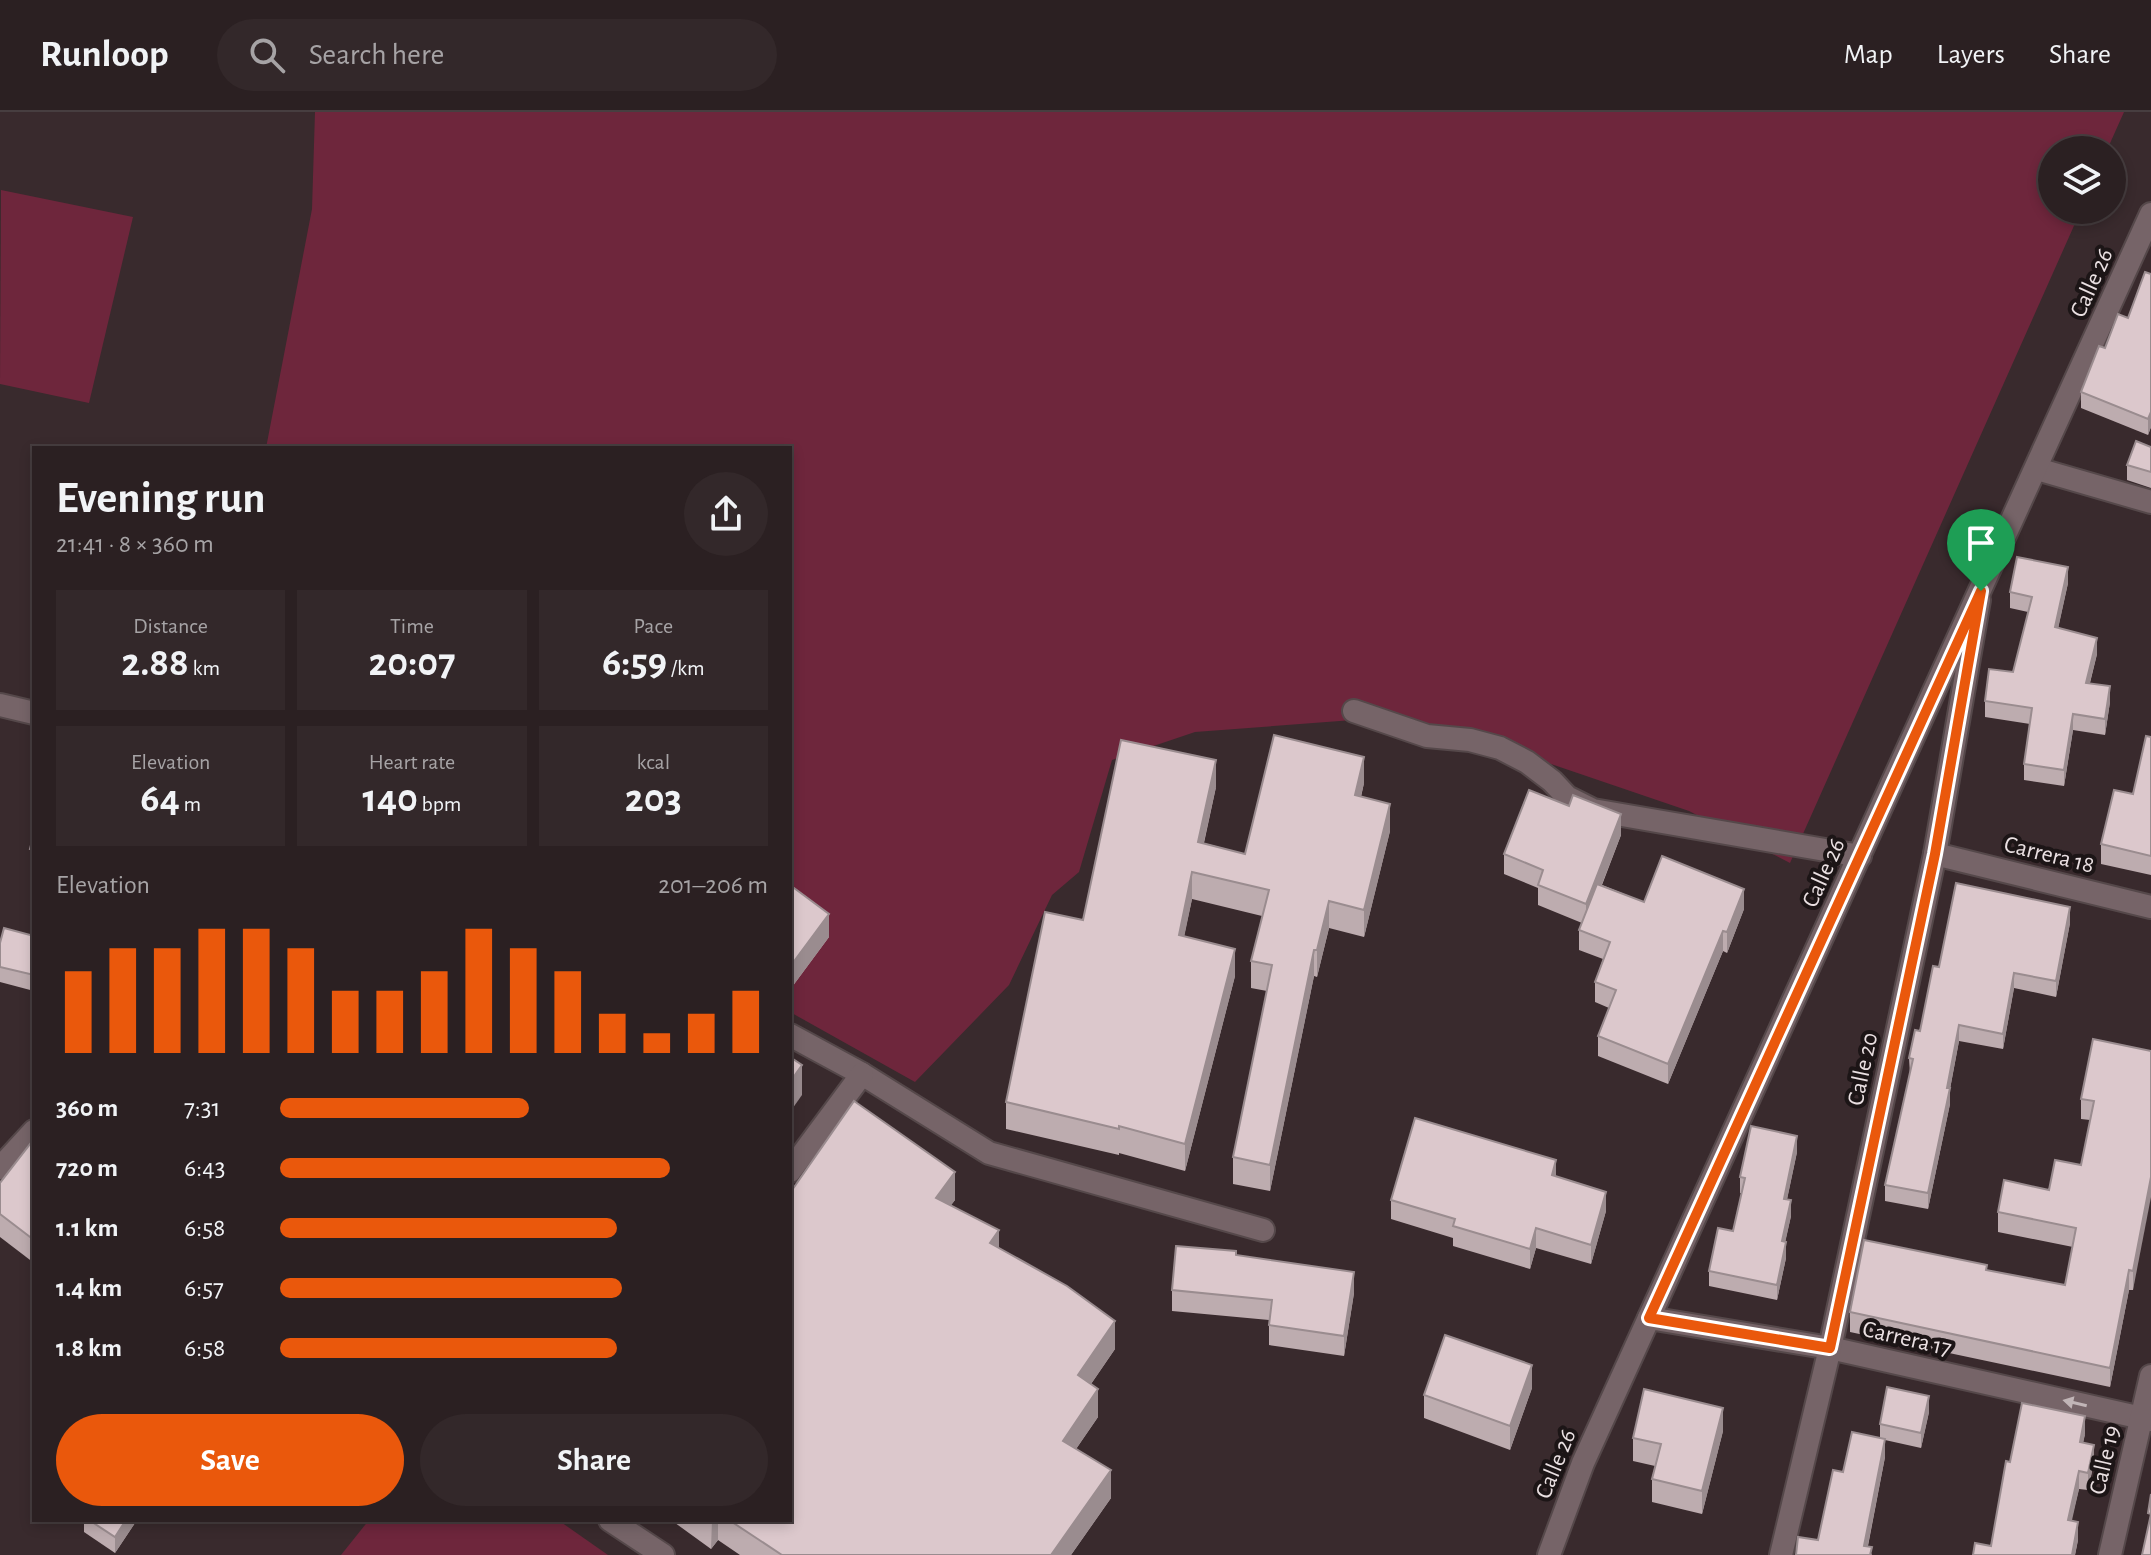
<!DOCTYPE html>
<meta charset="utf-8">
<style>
:root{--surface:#2b2022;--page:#33282a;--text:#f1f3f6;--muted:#a6a3a5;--line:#473e40;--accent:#ea580c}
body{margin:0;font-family:"Alegreya Sans",sans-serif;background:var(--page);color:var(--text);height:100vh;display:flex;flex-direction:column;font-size:30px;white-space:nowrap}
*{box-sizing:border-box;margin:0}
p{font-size:26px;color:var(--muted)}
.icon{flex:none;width:44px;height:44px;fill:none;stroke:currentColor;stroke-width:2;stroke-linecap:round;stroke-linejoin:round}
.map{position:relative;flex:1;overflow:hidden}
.sheet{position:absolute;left:32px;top:334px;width:760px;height:1076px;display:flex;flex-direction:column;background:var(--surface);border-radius:0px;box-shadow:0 4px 12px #0003,0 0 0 2px var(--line)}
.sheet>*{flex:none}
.buttons{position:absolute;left:2038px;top:24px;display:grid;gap:16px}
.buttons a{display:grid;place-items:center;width:88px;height:88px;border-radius:50%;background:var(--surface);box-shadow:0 4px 12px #0003,0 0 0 2px var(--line);font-size:40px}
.pin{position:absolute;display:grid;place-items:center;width:68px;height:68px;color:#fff;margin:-82px -34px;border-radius:50% 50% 50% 0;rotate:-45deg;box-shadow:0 0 8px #0007}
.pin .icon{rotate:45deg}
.round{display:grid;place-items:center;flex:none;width:84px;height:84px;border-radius:42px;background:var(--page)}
.head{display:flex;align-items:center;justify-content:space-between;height:136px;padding:0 24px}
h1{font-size:44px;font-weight:700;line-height:60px}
.metrics{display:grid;grid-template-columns:repeat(3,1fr);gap:12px;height:136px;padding:8px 24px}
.metrics div{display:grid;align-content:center;border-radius:0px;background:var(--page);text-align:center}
.metrics b{font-size:40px;font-weight:700}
.metrics small{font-size:22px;font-weight:400}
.metrics p{font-size:22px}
.chart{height:224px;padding:16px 24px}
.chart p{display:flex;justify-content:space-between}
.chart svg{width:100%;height:144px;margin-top:8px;stroke:var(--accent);stroke-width:6}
.button{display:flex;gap:16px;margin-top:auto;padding:16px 24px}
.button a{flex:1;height:92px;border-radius:48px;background:var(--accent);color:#fff;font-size:32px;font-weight:700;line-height:92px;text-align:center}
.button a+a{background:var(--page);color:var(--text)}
ul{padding:0 24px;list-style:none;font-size:26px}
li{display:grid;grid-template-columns:128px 96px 1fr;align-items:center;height:60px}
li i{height:20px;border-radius:10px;background:var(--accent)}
header{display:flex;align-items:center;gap:48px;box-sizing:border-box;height:112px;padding:0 40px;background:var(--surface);border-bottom:2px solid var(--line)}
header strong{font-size:38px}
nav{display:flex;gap:44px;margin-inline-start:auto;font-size:28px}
.search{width:560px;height:72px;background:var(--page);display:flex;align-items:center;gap:20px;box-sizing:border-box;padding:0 28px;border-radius:44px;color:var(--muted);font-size:30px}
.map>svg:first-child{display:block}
.green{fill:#6e263c}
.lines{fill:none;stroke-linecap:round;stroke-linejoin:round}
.minor-casing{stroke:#55484a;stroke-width:26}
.tertiary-casing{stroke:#55484a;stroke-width:26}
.minor{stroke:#766468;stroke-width:22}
.tertiary{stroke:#766468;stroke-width:22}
.wall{fill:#bdacaf}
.shaded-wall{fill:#9a8c8f}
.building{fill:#dcc8cc;stroke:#9a8c8f;stroke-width:2}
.oneway{fill:#c1b5b7}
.route-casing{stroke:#fff;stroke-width:16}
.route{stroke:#ea580c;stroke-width:10}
.labels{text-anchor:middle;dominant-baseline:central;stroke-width:8;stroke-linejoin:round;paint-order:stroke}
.street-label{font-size:24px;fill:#eae0e2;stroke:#1c1516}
</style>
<header>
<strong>Runloop</strong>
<div class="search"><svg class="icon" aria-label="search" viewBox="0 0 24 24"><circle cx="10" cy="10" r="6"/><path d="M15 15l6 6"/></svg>Search here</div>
<nav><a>Map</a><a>Layers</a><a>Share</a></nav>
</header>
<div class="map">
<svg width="2151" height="1443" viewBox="0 0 2151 1443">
<rect width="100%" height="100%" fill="#392a2d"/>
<g class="green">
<polygon points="315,0 2124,0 2107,38 2052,38 2052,98 2081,98 1790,751 1689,699 1551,652 1393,605 1195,620 1112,648 1079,760 1052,783 1009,873 915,970 790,900 790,336 266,336 312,97"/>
<polygon points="1,78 133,105 89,291 0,272"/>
<polygon points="369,1408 558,1408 608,1443 341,1443"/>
</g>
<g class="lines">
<defs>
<g id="minor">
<polyline points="2037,357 2151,390"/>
<polyline points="0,593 34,601"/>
<polyline points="1354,599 1427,624 1470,628 1500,636 1527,650 1552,669 1567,685 1593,698 1860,744"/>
<polyline points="1935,742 2151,795"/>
<polyline points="790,923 862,962 989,1041 1263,1118"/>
<polyline points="0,1056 34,1019"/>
<polyline points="790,1059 862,962"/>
<polyline points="1649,1206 1830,1236 2151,1308"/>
<polyline points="610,1408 663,1443"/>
<polyline points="1781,1443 1830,1236 1935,742 1979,488"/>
<polyline points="2110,1443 2151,1264"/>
</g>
<polyline id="tertiary" points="1549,1443 1583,1351 2151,102"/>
</defs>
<use href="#minor" class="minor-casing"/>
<use href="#tertiary" class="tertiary-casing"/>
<use href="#minor" class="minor"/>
<use href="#tertiary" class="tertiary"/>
</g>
<g class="wall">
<polygon points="2151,162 2151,315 2148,323 2081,296 2081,280 2128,206"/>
<polygon points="2151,335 2151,376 2127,368 2127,353"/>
<polygon points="2068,471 2058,516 2097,542 2090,571 2110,590 2105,623 2073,618 2064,674 2024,668 2024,652 2030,612 1985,605 1985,589 2013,560 2028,500 2010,496 2010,480"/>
<polygon points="2151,625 2151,763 2101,752 2101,732 2133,682"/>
<polygon points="1364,671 1361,685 1390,719 1364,825 1329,816 1317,865 1314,864 1270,1079 1233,1072 1233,1045 1267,879 1251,876 1251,849 1262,804 1192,787 1184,824 1235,864 1185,1059 1119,1041 1119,1043 1006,1017 1006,990 1083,808 1216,675 1204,731 1245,742"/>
<polygon points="1569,694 1621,723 1602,773 1644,790 1744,797 1727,841 1723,839 1668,972 1598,944 1598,924 1609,896 1595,890 1595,870 1603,847 1579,838 1579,818 1582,811 1538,793 1538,776 1504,762 1504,742"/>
<polygon points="34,721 34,753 30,752 30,737"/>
<polygon points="790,773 829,825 792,875 790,873"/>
<polygon points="2070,811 2056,885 2014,876 2003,937 1959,929 1950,977 1950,992 1928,1097 1885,1089 1885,1073 1910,962 1909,946 1920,919"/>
<polygon points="34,824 34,879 0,870 0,831"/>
<polygon points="2151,939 2133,1178 2129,1178 2110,1275 1850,1220 1850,1200 1987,1158 2065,1173 2073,1135 1998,1120 1998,1100 2049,1078 2081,1053 2090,1008 2081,1007 2081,987"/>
<polygon points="34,1027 34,1151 0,1125 0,1071"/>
<polygon points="1797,1040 1787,1087 1791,1104 1785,1130 1786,1146 1777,1188 1709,1174 1709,1159 1733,1119 1742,1081 1740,1081 1740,1065"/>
<polygon points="955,1060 955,1088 950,1094 1115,1237 1091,1272 1098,1305 1076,1337 1111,1386 1071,1443 740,1443 718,1428 711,1437 671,1408 790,1408"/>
<polygon points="1556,1065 1606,1099 1591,1152 1536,1136 1530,1157 1453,1134 1453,1126 1391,1107 1391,1088"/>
<polygon points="1236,1143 1354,1181 1344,1244 1269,1233 1269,1208 1172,1199 1172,1178"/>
<polygon points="1532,1276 1510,1338 1424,1306 1424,1283"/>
<polygon points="1929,1300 1921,1336 1885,1328 1885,1345 1868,1434 1872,1443 1818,1428 1843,1360 1880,1326 1880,1312"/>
<polygon points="1723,1319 1702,1402 1652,1390 1652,1367 1655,1354 1633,1349 1633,1326"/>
<polygon points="2085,1322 2083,1330 2094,1350 2088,1378 2079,1377 2071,1409 2078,1428 2075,1443 1973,1443 1991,1434"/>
<polygon points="84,1408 137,1408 115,1441 84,1420"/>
</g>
<g class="shaded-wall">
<polygon points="2151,300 2151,315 2148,323 2148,307"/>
<polygon points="2068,455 2068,471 2055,531 2055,515"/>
<polygon points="2097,526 2097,542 2086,586 2086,571"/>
<polygon points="2110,574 2110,590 2105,623 2105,607"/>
<polygon points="2073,602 2073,618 2064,674 2064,658"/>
<polygon points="1364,645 1364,671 1355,710 1355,683"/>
<polygon points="1216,648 1216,675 1198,757 1198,730"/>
<polygon points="1390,692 1390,719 1364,825 1364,798"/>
<polygon points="1621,702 1621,723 1586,813 1586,792"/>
<polygon points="1192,760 1192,787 1179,850 1179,823"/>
<polygon points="1744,777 1744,797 1727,841 1727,820"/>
<polygon points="1329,789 1329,816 1317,865 1317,838"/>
<polygon points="2070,795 2070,811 2056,885 2056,869"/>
<polygon points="829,802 829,825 792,875 792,852"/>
<polygon points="1723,819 1723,839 1668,972 1668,952"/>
<polygon points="1235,837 1235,864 1185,1059 1185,1032"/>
<polygon points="1314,838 1314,864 1270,1079 1270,1053"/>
<polygon points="2014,861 2014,876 2003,937 2003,922"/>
<polygon points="1959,913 1959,929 1950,977 1950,992 1928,1097 1928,1081"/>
<polygon points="802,953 802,983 790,1000 790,970"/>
<polygon points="1797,1024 1797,1040 1784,1102 1784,1087"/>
<polygon points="1556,1048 1556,1068 1552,1063"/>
<polygon points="955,1060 955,1088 936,1114 936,1086"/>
<polygon points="2151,1065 2151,1085 2133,1178 2133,1159"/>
<polygon points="1606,1080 1606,1099 1591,1152 1591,1133"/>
<polygon points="1791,1088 1791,1104 1782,1145 1782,1129"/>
<polygon points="1536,1116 1536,1136 1530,1157 1530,1137"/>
<polygon points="999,1118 999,1145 990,1131"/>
<polygon points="1786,1130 1786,1146 1777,1188 1777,1173"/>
<polygon points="2129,1158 2129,1178 2110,1275 2110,1256"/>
<polygon points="1354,1160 1354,1181 1344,1244 1344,1224"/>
<polygon points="1115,1209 1115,1237 1078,1291 1078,1263"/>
<polygon points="1532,1253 1532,1276 1510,1338 1510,1314"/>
<polygon points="1098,1277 1098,1305 1063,1356 1063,1329"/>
<polygon points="1929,1284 1929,1300 1921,1336 1921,1321"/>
<polygon points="1723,1296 1723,1319 1702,1402 1702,1379"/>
<polygon points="2085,1304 2085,1322 2080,1347 2080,1330"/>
<polygon points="1885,1327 1885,1345 1866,1443 1864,1434"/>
<polygon points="2094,1333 2094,1350 2088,1378 2088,1361"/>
<polygon points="1111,1358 1111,1386 1071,1443 1051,1443"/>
<polygon points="2079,1359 2079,1377 2068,1426 2068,1408"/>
<polygon points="126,1408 137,1408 115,1441 115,1425"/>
<polygon points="712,1408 718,1408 718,1428 711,1437"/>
<polygon points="2078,1410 2078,1428 2075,1443 2072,1443"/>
</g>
<g class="building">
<polygon points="2145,160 2151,162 2151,300 2148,307 2081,280 2099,234 2105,236 2118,202 2128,206"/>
<polygon points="2136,329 2151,335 2151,360 2127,353"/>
<polygon points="2017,445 2068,455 2055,515 2097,526 2086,571 2110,574 2105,607 2073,602 2064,658 2024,652 2032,596 1985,589 1989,557 2013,560 2032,485 2010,480"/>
<polygon points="1274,623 1364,645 1355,683 1390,692 1364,798 1329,789 1317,838 1314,838 1270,1053 1233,1045 1272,853 1251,849 1269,778 1192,760 1179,823 1235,837 1185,1032 1119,1014 1119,1017 1006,990 1045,800 1083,808 1121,628 1216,648 1198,730 1245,742"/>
<polygon points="2146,624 2151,625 2151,744 2101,732 2114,678 2133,682"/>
<polygon points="1529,678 1569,694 1573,683 1621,702 1586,792 1538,773 1543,758 1504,742"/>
<polygon points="34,721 34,738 30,737"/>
<polygon points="1662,744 1744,777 1727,820 1723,819 1668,952 1598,924 1616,878 1595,870 1610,830 1579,818 1597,772 1644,790"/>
<polygon points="1956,771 2070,795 2056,869 2014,861 2003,922 1959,913 1947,976 1950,976 1928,1081 1885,1073 1913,947 1909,946 1915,918 1920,919 1933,854 1939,855"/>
<polygon points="790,773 829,802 792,852 790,850"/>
<polygon points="4,816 34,824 34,863 0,855 0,831"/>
<polygon points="2093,927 2151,939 2151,1065 2133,1159 2129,1158 2110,1256 1850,1200 1864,1128 1987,1153 1986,1158 2065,1173 2076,1116 1998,1100 2004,1068 2049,1078 2055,1048 2081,1053 2094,989 2081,987"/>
<polygon points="790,945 802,953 790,970"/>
<polygon points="854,989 955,1060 936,1086 999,1118 990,1131 1067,1174 1115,1209 1078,1263 1098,1277 1063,1329 1111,1358 1051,1443 782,1443 729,1408 790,1408 790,1081"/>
<polygon points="1415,1006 1556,1048 1552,1063 1606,1080 1591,1133 1536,1116 1530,1137 1453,1114 1455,1107 1391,1088"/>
<polygon points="1751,1014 1797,1024 1784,1087 1791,1088 1782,1129 1786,1130 1777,1173 1709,1159 1718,1116 1733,1119 1745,1066 1740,1065"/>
<polygon points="34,1027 34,1128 0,1102 0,1071"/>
<polygon points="1176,1134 1236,1139 1236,1143 1354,1160 1344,1224 1269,1213 1272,1188 1172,1178"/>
<polygon points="1445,1223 1532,1253 1510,1314 1424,1283"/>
<polygon points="1887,1275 1929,1284 1921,1321 1880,1312"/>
<polygon points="1644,1277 1723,1296 1702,1379 1652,1367 1661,1332 1633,1326"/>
<polygon points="2022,1291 2085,1304 2080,1330 2094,1333 2088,1361 2079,1359 2068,1408 2078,1410 2072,1443 1973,1443 1975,1431 1991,1434 2006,1349 2010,1350"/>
<polygon points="1852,1320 1885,1327 1864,1434 1872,1435 1870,1443 1796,1443 1798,1425 1818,1428 1833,1358 1843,1360"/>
<polygon points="2151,1382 2151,1443 2142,1443 2151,1402 2148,1401"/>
<polygon points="89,1408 126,1408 115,1425"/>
</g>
<defs><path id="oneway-solid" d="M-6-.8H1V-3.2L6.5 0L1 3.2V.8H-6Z" transform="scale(2)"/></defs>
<use class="oneway" href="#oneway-solid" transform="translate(2075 1291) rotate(-167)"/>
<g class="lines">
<defs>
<polygon id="route" points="1981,479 1935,742 1830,1236 1649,1206"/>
</defs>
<use href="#route" class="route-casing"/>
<use href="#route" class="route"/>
</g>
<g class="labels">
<g class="street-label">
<text transform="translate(2092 171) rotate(-66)">Calle 26</text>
<text transform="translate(2049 743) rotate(14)">Carrera 18</text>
<text transform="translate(1824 761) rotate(-66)">Calle 26</text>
<text transform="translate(1863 957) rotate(-78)">Calle 20</text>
<text transform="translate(1907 1227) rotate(13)">Carrera 17</text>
<text transform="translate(2105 1348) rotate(-77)">Calle 19</text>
<text transform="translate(1556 1352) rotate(-68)">Calle 26</text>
</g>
</g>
</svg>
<div class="buttons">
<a><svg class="icon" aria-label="layers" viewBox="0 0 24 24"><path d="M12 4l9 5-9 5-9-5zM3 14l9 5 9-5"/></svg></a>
</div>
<div class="pin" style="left:1981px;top:479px;background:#1e9e55"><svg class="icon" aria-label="arrive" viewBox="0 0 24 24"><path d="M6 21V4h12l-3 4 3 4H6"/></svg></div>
<section class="sheet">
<div class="head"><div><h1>Evening run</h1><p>21:41 · 8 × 360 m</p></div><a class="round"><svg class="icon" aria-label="share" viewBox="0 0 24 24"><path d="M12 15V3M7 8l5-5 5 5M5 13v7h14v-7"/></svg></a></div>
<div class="metrics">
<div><p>Distance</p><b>2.88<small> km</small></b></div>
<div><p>Time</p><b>20:07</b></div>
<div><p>Pace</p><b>6:59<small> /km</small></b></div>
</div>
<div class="metrics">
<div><p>Elevation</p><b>64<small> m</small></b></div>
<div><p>Heart rate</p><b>140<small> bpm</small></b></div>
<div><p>kcal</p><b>203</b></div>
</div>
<div class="chart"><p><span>Elevation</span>201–206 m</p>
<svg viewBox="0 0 160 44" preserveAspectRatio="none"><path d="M5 44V19M15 44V12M25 44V12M35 44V6M45 44V6M55 44V12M65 44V25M75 44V25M85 44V19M95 44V6M105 44V12M115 44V19M125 44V32M135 44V38M145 44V32M155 44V25"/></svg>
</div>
<ul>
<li><b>360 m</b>7:31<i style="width:51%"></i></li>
<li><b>720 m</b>6:43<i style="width:80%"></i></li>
<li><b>1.1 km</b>6:58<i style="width:69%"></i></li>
<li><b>1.4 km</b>6:57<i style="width:70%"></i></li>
<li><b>1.8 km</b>6:58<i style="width:69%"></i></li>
</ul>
<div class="button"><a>Save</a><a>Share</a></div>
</section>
</div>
